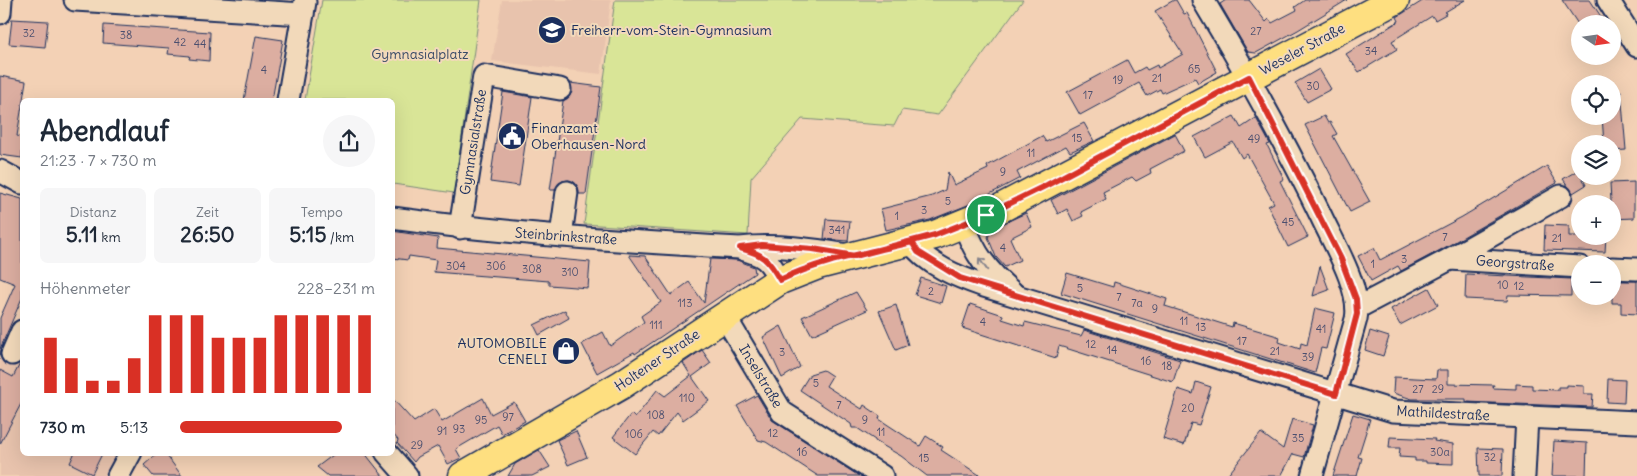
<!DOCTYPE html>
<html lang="de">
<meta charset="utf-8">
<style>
:root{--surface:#fff;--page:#f6f6f7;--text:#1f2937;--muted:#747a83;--accent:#d93025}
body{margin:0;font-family:Delius,sans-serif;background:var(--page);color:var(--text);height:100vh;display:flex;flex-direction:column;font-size:19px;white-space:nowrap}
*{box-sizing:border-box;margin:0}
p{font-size:16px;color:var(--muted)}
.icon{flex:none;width:28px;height:28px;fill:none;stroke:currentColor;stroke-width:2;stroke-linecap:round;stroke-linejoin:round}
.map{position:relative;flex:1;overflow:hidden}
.drawer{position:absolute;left:20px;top:98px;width:375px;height:358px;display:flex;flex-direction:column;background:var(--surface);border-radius:8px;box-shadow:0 5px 20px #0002}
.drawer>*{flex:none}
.needle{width:32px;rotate:103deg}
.buttons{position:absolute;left:1571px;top:15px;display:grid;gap:10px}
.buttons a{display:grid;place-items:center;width:50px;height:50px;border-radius:50%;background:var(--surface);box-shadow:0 5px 20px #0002;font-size:25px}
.pin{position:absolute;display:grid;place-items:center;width:42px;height:42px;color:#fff;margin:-21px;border:2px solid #fff;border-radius:50%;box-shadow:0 1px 5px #0007}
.round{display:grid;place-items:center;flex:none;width:52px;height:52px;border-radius:26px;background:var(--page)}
.overview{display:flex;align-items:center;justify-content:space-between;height:85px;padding:0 20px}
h1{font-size:28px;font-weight:800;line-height:38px}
.figures{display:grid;grid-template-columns:repeat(3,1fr);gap:8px;height:85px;padding:5px 20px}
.figures div{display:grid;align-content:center;border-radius:8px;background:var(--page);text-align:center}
.figures b{font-size:21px;font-weight:800}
.figures small{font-size:14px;font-weight:400}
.figures p{font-size:14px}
.chart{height:140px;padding:10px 20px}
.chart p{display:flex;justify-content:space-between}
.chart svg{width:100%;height:90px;margin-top:5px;stroke:var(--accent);stroke-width:6}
ul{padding:0 20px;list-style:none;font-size:16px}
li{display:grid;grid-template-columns:80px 60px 1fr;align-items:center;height:38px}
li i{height:12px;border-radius:6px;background:var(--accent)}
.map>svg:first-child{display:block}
.built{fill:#e8c3ad}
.green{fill:#d9e597;stroke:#7a8a7a}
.building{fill:#dcaea1;stroke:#1b2f5e}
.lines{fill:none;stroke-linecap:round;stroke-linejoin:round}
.minor-casing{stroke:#1b2f5e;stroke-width:25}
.major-casing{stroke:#1b2f5e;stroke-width:31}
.minor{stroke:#f2d9ba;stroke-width:21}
.major{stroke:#fedf80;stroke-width:28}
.oneway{stroke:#86848c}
.route-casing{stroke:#fff;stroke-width:10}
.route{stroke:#d93025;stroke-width:6}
.labels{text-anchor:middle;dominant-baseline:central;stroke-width:4;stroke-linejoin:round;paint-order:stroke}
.number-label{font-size:11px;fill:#4b4f6f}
.poi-label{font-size:14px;fill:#1b2f5e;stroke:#f2d9ba;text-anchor:start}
.street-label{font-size:14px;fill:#1b2f5e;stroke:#f2d9ba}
.park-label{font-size:14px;fill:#384a67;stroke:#f2d9ba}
</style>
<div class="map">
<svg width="1637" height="476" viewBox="0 0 1637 476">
<rect width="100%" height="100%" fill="#f3d1b5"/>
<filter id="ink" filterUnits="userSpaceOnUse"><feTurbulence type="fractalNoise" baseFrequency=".02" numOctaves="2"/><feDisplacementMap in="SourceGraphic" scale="10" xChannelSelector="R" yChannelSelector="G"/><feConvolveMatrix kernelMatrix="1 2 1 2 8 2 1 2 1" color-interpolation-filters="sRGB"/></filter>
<g filter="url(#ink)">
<g class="built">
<polygon points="502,0 611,0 601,74 492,61"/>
<polygon points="0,352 20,362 22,356 22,452 120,453 104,476 0,476"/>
</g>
<g class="green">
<polygon points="322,0 481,0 454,193 393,184 392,100 305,100"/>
<polygon points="615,0 1023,0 938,115 902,110 894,126 802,119 751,178 748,235 584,224"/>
</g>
<g class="building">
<polygon points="1174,0 1176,0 1184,14 1187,13 1217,72 1198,83 1195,78 1162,93 1160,89 1147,96 1139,83 1080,115 1067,92 1127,60 1134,73 1145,67 1147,70 1157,65 1158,68 1183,54 1155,11"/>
<polygon points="1226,0 1249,0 1266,22 1269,19 1272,23 1297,10 1295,7 1305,0 1347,0 1298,30 1256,53 1248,52 1220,4"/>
<polygon points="1424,0 1465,0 1445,12 1446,14 1435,20 1432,16 1392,41 1397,49 1359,72 1346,54 1399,21 1397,17"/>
<polygon points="1562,0 1590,0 1606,24 1578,24"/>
<polygon points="12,19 48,21 45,47 9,44"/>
<polygon points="104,25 210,32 209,61 189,59 190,56 168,54 169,48 103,43"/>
<polygon points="256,36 283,40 272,100 244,100"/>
<polygon points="1319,69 1331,89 1307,102 1295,83"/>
<polygon points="0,76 26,81 17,136 22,137 22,158 0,155"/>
<polygon points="570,83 601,87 586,194 579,194 578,187 569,180 562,181 555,190 550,190 563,101 569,97 572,92"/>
<polygon points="1612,91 1621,91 1626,150 1612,151 1612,144 1604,144 1602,116 1612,116"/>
<polygon points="503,92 532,97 519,186 490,182"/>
<polygon points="1234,116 1241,128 1256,118 1270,144 1267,145 1284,179 1280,181 1308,237 1288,247 1268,206 1274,203 1247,154 1242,158 1233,142 1205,157 1194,137"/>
<polygon points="1324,116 1328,123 1330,122 1337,134 1333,136 1370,202 1350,212 1305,125"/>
<polygon points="1084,123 1094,141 1070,152 1066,146 1017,172 1020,178 973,203 930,220 886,230 881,209 932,196 945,190 948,172 954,185 988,169 987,166 1042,136 1046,142"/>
<polygon points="1175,134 1184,151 1150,169 1151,173 1136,181 1132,177 1103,192 1106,199 1081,212 1083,216 1073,221 1067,209 1058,214 1051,200"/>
<polygon points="1547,166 1557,183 1444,248 1401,271 1398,266 1371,281 1358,256 1374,248 1380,260 1462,217"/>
<polygon points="1578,170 1586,185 1573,193 1563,179"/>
<polygon points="1634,182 1634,218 1612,219 1610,183"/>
<polygon points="0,193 22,199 22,298 0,349 0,318 15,284 0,278"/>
<polygon points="1026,213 1032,227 1010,238 1020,260 1005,267 996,257 988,237 993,228"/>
<polygon points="826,219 850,221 848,241 824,239"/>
<polygon points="1545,225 1569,226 1569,236 1606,236 1605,252 1544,250"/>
<polygon points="392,231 438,238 437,248 590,262 588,288 549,285 549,281 434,272 436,260 409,256 408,260 392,258"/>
<polygon points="629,255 645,256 671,295 689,282 704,303 710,259 737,260 754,267 755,273 635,354 634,352 597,373 582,344 603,332 610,346 644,322 641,316 661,302"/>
<polygon points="1320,266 1329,290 1313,296"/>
<polygon points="1067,273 1113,287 1114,282 1167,299 1165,306 1232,327 1233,323 1274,335 1280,337 1279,342 1300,349 1301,343 1307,345 1315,308 1335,313 1326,349 1321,348 1315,373 1061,293"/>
<polygon points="1466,274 1571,279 1571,296 1508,295 1507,301 1465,299"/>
<polygon points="921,278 946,286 941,303 915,295"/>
<polygon points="1612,281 1637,281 1637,314 1621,313 1621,303 1612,303"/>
<polygon points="1429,288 1438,305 1400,325 1391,309"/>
<polygon points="856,292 867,310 812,335 802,317"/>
<polygon points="970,304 1003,315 1002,319 1024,326 1025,322 1081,336 1084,330 1180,360 1173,382 1059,346 1056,358 962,328"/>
<polygon points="896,305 908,345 896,350 879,311"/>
<polygon points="565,310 569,318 539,335 534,325"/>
<polygon points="781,326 800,367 782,378 763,337"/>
<polygon points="1370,331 1389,337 1383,356 1365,350"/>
<polygon points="702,350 711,363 692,377 709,401 683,420 677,412 658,436 653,432 635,454 613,437 631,414 635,418 657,390 665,396 691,376 683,363"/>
<polygon points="22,360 22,402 0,444 0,370 13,377"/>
<polygon points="823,370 832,376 826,386 862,409 864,405 880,416 879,419 920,446 926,436 943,447 941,450 981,476 927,476 901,456 875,441 875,440 857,428 852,428 851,424 800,390 810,374"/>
<polygon points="1437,370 1448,370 1448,384 1494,385 1493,388 1516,389 1516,384 1532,385 1532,389 1558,390 1558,387 1567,387 1567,385 1584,386 1584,394 1593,394 1592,407 1466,402 1466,399 1412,399 1393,393 1394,377 1436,379"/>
<polygon points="1608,379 1625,380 1624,403 1607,402"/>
<polygon points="1196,382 1211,387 1199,425 1191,423 1184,445 1163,439 1178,389 1193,394"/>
<polygon points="757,395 772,420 859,476 818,476 766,442 758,440 737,406"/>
<polygon points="392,398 414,422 434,409 442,422 483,398 491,414 514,402 525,421 502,434 497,425 456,449 461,458 448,464 438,446 418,457 414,462 397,443 398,440 392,433"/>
<polygon points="1353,414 1370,419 1358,457 1362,458 1357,476 1333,476"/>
<polygon points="1292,419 1313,425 1304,457 1293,454 1281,476 1227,476 1261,433 1283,449"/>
<polygon points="576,431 587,457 568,465 557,440"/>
<polygon points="1390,437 1435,439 1434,441 1453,444 1453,464 1426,463 1426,461 1415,461 1415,458 1399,457 1400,448 1389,448"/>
<polygon points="1554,441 1587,443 1586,476 1552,476"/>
<polygon points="1478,448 1503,449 1502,476 1479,476"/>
<polygon points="539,450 550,467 532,476 508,476 515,464"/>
<polygon points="75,452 103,452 92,474 70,463"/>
<polygon points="159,452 164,452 182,476 153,476 144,465"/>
<polygon points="337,452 364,452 383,476 328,476 317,467"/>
</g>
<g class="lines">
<defs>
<g id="minor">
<polyline points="75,0 303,14"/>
<path d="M1203,0C1245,70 1285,142 1321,216C1333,242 1362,290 1356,319L1312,476"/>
<polyline points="1608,0 1637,46"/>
<polyline points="0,13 1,0"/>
<polyline points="288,100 305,2"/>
<polyline points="0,171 22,183"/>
<path d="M392,218C508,234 624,241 740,248C776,244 812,249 848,255"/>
<path d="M964,224C974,253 988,272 1012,292"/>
<polyline points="460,228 484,76 560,89"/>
<polyline points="561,236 567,192"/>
<path d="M911,242C927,265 958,277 984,286L1393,411L1637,422"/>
<path d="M742,249C765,255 769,260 780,280"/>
<polyline points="1450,259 1561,196"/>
<polyline points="1612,268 1637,269"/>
<polyline points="1357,308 1450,259 1580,267"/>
<polyline points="724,315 782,412 882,476"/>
<polyline points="12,354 22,331"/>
<polyline points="386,452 407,476"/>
<polyline points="118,476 131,452"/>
<polyline points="1524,476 1527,417"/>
</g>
<polyline id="major" points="463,476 621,385 780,280 818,265 935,235 1001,208 1395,0"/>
</defs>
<use href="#minor" class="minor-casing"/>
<use href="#major" class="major-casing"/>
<use href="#minor" class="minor"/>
<use href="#major" class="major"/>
</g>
<defs><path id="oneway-shaft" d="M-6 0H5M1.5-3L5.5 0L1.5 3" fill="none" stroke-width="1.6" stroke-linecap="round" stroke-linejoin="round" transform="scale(1.25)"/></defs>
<use class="oneway" href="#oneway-shaft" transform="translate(983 264) rotate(-125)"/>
</g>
<g class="lines" filter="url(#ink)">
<defs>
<path id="route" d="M986,215L935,235L855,256L813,249L762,245L740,248C763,254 768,259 780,280C821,260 868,253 912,242L918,252L960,278L1336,394L1357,314L1356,299L1341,259L1249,77L1047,185L986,215"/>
</defs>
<use href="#route" class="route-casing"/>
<use href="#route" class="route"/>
</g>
<defs>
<symbol id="school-disc" viewBox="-11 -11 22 22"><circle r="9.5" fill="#1b2f5e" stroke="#f2d9ba"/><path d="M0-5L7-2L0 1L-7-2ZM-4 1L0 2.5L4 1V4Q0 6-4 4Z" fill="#fff"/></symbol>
<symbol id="civic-disc" viewBox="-11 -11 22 22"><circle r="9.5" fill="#1b2f5e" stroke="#f2d9ba"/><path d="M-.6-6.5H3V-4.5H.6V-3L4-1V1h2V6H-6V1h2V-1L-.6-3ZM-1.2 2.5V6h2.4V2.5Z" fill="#fff"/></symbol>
<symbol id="shop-disc" viewBox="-11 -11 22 22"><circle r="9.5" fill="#1b2f5e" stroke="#f2d9ba"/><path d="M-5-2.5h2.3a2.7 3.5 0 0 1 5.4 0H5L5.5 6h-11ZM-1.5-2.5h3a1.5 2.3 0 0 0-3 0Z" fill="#fff"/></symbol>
</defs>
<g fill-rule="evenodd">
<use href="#school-disc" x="536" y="14" width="32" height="32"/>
<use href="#civic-disc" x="496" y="120" width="32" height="32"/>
<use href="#shop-disc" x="550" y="335" width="32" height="32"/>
</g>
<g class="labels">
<g class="number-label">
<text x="1256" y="31">27</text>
<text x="29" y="33">32</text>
<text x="126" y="35">38</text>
<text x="180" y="42">42</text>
<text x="200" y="44">44</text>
<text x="1371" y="51">34</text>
<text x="1194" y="69">65</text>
<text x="264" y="70">4</text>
<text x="1157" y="78">21</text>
<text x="1118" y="80">19</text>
<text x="1313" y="86">30</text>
<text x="1088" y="95">17</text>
<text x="1077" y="138">15</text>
<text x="1254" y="139">49</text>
<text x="1031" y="153">11</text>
<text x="1003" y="172">9</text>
<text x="948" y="201">5</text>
<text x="924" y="210">3</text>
<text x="897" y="216">1</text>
<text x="1288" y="222">45</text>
<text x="837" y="230">341</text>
<text x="1445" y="237">7</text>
<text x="1557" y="238">21</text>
<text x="1003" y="248">4</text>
<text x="1404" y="259">3</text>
<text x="1373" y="264">1</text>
<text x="456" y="266">304</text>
<text x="496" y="266">306</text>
<text x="532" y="269">308</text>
<text x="570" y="272">310</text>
<text x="1503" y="285">10</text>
<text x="1519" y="286">12</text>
<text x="1080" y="288">5</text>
<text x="931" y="291">2</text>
<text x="1119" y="297">7</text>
<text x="685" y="303">113</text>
<text x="1137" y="303">7a</text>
<text x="1155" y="309">9</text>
<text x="1184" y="321">11</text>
<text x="983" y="322">4</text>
<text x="656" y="325">111</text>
<text x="1201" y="327">13</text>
<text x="1321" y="329">41</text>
<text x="1242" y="341">17</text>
<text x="1091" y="344">12</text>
<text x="1112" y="350">14</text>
<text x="1275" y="351">21</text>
<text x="782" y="352">3</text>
<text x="1308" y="357">39</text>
<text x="1146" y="361">16</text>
<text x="1167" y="366">18</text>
<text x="816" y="383">5</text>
<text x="1418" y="389">27</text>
<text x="1438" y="389">29</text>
<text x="687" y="398">110</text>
<text x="839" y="405">7</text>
<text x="1188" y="408">20</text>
<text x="656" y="415">108</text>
<text x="508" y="417">97</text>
<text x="481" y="420">95</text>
<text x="865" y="420">9</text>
<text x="459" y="429">93</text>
<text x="442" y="431">91</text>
<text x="881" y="432">11</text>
<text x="773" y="433">12</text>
<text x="634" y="434">106</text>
<text x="1298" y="438">35</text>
<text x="417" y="445">29</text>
<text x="802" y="452">16</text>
<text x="1440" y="452">30a</text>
<text x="1490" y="457">32</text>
<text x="924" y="458">15</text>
</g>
<g class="poi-label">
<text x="571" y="30">Freiherr-vom-Stein-Gymnasium</text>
<text x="531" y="128">Finanzamt<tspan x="531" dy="16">Oberhausen-Nord</tspan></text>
<text x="547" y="343" text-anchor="end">AUTOMOBILE<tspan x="547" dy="16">CENELI</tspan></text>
</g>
<g class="street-label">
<text transform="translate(1302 49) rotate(-28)">Weseler Straße</text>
<text transform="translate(473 142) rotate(-81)">Gymnasialstraße</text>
<text transform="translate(566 236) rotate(4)">Steinbrinkstraße</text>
<text transform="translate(1515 263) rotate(4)">Georgstraße</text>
<text transform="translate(657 360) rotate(-34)">Holtener Straße</text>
<text transform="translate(761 376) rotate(59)">Inselstraße</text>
<text transform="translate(1443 413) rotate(3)">Mathildestraße</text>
</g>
<g class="park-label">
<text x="420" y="54">Gymnasialplatz</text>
</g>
</g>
</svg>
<div class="buttons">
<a><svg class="needle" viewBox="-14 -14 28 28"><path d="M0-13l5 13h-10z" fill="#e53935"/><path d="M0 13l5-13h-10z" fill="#747a83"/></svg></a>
<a><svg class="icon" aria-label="locate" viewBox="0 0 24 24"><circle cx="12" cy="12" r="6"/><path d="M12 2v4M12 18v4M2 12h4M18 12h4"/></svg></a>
<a><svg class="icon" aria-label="layers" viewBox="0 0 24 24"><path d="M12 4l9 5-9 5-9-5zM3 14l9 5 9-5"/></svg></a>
<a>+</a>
<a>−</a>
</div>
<div class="pin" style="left:986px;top:215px;background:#1e9e55"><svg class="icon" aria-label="arrive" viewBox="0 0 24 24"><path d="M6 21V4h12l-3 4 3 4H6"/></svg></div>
<section class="drawer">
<div class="overview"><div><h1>Abendlauf</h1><p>21:23 · 7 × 730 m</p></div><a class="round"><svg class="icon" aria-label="share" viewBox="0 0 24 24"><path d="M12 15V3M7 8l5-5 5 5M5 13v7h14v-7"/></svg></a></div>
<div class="figures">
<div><p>Distanz</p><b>5.11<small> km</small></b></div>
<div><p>Zeit</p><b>26:50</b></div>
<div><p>Tempo</p><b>5:15<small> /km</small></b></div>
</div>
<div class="chart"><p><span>Höhenmeter</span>228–231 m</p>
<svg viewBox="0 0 160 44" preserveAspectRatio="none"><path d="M5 44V17M15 44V27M25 44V38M35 44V38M45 44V27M55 44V6M65 44V6M75 44V6M85 44V17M95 44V17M105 44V17M115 44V6M125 44V6M135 44V6M145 44V6M155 44V6"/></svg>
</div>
<ul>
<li><b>730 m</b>5:13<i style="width:83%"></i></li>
</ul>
</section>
</div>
